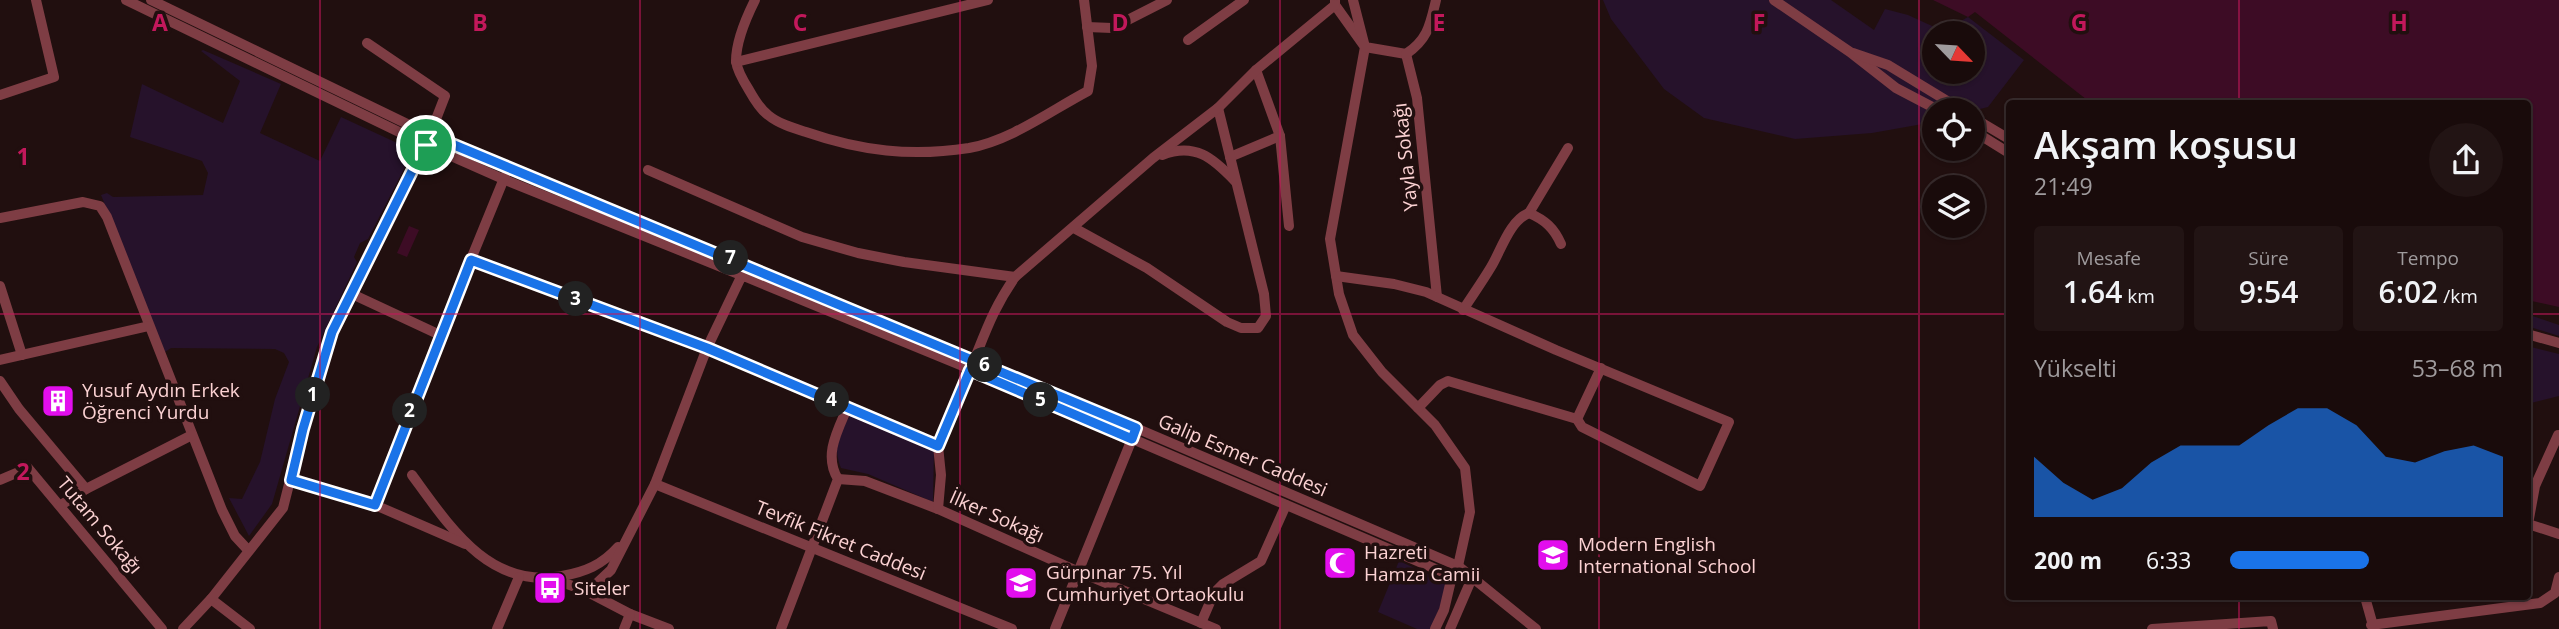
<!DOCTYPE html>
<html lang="tr">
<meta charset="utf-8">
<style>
:root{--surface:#190b0b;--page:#221414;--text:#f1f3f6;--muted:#9f9b9d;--line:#372b2c;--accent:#1a73e8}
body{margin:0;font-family:"Open Sans",sans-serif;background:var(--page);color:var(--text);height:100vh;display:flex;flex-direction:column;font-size:26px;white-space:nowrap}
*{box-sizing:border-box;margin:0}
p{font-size:23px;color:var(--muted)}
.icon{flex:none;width:38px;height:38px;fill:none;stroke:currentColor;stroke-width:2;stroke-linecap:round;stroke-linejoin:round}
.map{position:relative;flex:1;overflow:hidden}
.side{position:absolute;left:2006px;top:100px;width:525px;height:500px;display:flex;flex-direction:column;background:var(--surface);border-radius:7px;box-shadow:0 2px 5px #0004,0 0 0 2px var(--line)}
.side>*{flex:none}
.needle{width:46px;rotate:115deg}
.tools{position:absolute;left:1922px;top:21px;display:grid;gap:14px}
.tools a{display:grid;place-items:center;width:63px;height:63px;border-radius:50%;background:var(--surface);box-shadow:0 2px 5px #0004,0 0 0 2px var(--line);font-size:35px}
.pin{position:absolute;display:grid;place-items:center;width:60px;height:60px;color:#fff;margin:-30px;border:4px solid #fff;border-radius:50%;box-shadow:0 2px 7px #0007}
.km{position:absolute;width:35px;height:35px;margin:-18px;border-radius:50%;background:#222;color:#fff;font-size:19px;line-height:35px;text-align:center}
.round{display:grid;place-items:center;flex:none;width:74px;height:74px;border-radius:37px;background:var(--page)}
.head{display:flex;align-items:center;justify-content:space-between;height:119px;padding:0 28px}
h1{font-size:38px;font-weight:600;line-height:52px}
.metrics{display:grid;grid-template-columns:repeat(3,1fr);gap:10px;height:119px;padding:7px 28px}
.metrics div{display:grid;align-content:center;border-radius:7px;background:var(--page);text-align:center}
.metrics b{font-size:30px;font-weight:600}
.metrics small{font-size:19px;font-weight:400}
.metrics p{font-size:19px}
.chart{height:196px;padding:14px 28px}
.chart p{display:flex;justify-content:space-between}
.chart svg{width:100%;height:126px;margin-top:7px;fill:var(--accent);opacity:.7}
ul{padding:0 28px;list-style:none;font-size:23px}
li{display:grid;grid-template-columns:112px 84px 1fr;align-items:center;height:52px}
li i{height:18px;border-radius:9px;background:var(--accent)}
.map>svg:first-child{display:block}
.green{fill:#26122b;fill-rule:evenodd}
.water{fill:#3d0c25}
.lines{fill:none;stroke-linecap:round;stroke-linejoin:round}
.minor{stroke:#7e3d44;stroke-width:10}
.route-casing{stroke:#fff;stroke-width:14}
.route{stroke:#1a73e8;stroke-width:9}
.grid{fill:none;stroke:#c2185b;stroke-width:2;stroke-opacity:0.55}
.labels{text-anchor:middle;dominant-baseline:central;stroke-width:7;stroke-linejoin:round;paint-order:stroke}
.street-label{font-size:19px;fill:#fcd2d3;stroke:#210f0f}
.poi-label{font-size:19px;fill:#fcd2d3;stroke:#210f0f;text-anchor:start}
.grid-label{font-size:23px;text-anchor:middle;font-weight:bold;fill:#c2185b;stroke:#210f0f;stroke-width:7;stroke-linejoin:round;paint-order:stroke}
</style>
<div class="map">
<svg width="2559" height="629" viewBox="0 0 2559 629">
<rect width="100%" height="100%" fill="#210f0f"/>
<g class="green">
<path d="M1603,0H1831L1874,30L1885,9L1908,15L1943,31L1968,17L2024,60L1988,107L1972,111L1934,110V122L1872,133L1795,139L1704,118L1664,89L1611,19ZM1934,33H1972V72H1934Z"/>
<polygon points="203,50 281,84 260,133 320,161 341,117 408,148 406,165 368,239 360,243 354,257 357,262 317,347 272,504 249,536 229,498 242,499 260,462 275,399 289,362 284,353 275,349 171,348 165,352 101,195 107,193 113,197 203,195 208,173 202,161 130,137 142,84 223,123 240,81 201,51"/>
<polygon points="2527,314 2559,325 2559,336 2527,326"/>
<polygon points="2527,346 2559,354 2559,396 2527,404"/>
<path d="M850,415L934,448L933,502L868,474L841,468C832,445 840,435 850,415Z"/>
<polygon points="1399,561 1446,582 1443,600 1430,629 1417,629 1378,612"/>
</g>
<g class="water">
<polygon points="1933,0 2559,0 2559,307 2527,300 2527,103 2091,103 1975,12 1968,17"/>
<polygon points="409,226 419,230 407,257 397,253"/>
</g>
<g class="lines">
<g class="minor">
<polyline points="126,0 426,145 503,179 746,277 750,275"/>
<polyline points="151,0 430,135 1136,428 1458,566 1536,629"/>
<path d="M755,0C746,18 736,41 736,61C737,70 744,82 749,90C754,99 760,109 768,115C779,124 793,128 806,132C861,151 911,157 969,148C1012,140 1050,111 1088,91L1092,66L1084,0"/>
<polyline points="1335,0 1335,5 1365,47 1330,239 1339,294 1353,335 1382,372 1435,425 1465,468 1470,512 1458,566 1452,576 1444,610 1435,629"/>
<polyline points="1353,0 1365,47 1406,54 1417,98 1437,297"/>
<polyline points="1774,0 1850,52 1896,88 1938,110"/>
<polyline points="1087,27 1112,28 1167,0"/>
<polyline points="1188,40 1244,0"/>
<polyline points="1853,53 1888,65 1962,110"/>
<path d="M1406,54C1428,39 1430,25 1436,0"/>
<polyline points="736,62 988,0"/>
<polyline points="1256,70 1280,136 1289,226"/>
<polyline points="0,95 54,77 36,0"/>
<polyline points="1972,117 2009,139"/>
<polyline points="1972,130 2009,153"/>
<path d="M1162,155C1195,142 1213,158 1235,181"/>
<polyline points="1230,157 1280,136"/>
<polyline points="648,170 802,237 858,253 904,262 1015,277"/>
<polyline points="1529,213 1568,148"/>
<polyline points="0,218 83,202 100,206 107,217 222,510 235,536 248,550"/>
<polyline points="1074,228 1147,268 1227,322 1241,328 1258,328 1266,316 1264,294 1218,108"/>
<path d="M471,260L707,348L938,446C948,420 959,395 970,370C985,334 992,310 1015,277L1153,158L1218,108L1256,70L1335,5"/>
<polyline points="1336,276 1394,284 1426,292 1556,350 1729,422 1700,486 1582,427 1577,419 1448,381 1440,385 1418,408"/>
<polyline points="746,277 960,365 1452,576"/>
<polyline points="0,286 22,355"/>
<polyline points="352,294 440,335"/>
<path d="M1463,310C1472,296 1482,282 1491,267C1501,251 1509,221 1529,213C1545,220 1554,228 1561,244"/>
<polyline points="2527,334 2559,343"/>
<polyline points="0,360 149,326"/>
<polyline points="0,381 19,409 86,489"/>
<polyline points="1577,419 1601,368"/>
<polyline points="2558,435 2535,486 2528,524 2559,534"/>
<path d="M412,475C450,527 489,589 562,576C585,572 602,565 618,547"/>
<polyline points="838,479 865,481 938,509 1077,571 1216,629"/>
<polyline points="0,480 28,468 162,629"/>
<polyline points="291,480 375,505 465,544"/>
<polyline points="655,484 1012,629"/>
<polyline points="61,505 86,489 192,435"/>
<polyline points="375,505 440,335 505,176"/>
<polyline points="938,509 941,475 938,446"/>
<polyline points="550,578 584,590 594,586 611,570 655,484 707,348 742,275"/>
<polyline points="584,590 630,614 669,629"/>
<polyline points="2365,597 2374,629"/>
<polyline points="211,599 250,629"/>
<polyline points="1201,623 1214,593 1223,584 1261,561 1286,505"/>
<polyline points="2371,625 2540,603 2555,593 2559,577"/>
<polyline points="183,629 211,599 283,508 303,429 332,332 426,145 445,96 367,43"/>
<polyline points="497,629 519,577"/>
<polyline points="624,629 630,614"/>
<path d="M781,629L838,479C823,455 838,430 848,406"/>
<polyline points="1055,629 1134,434"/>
<polyline points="1450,629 1472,578"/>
<polyline points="2152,629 2271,621 2273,629"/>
</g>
</g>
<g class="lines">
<defs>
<polygon id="route" points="430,135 1136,428 1132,439 970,370 938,446 707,348 471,260 375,505 291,480 303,429 332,332"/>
</defs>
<use href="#route" class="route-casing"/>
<use href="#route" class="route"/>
</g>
<path class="grid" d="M320,0V629M640,0V629M960,0V629M1280,0V629M1599,0V629M1919,0V629M2239,0V103M0,314H2009M2527,314H2559M2239,597V629"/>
<defs>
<symbol id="building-square" viewBox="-11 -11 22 22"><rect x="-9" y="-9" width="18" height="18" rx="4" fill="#e20eed" stroke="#210f0f"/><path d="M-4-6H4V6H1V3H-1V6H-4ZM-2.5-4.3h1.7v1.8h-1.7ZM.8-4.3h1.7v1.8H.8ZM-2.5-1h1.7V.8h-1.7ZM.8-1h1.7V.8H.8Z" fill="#fff"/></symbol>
<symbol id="school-square" viewBox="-11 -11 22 22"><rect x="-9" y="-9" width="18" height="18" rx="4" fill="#e20eed" stroke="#210f0f"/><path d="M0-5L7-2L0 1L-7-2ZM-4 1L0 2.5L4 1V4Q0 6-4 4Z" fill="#fff"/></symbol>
<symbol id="mosque-square" viewBox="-11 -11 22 22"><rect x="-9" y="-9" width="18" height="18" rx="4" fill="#e20eed" stroke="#210f0f"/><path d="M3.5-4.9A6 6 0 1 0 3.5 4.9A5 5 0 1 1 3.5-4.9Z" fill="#fff"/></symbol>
<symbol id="bus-square" viewBox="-11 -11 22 22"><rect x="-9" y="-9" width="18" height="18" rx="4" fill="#e20eed" stroke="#210f0f"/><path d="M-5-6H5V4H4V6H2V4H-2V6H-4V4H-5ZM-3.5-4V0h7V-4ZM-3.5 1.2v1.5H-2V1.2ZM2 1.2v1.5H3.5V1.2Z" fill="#fff"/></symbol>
</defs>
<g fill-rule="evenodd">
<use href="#building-square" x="39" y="382" width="38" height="38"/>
<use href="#school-square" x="1534" y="536" width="38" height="38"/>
<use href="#mosque-square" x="1321" y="544" width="38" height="38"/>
<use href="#school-square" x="1002" y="564" width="38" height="38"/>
<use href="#bus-square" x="531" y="569" width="38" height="38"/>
</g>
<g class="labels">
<g class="street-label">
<text transform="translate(1405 157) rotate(-96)">Yayla Sokağı</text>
<text transform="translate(1243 455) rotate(23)">Galip Esmer Caddesi</text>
<text transform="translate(997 516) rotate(24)">İlker Sokağı</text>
<text transform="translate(100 525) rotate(50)">Tutam Sokağı</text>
<text transform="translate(841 540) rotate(22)">Tevfik Fikret Caddesi</text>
</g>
<g class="poi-label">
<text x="82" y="390">Yusuf Aydın Erkek<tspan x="82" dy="22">Öğrenci Yurdu</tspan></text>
<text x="1578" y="544">Modern English<tspan x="1578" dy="22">International School</tspan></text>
<text x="1364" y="552">Hazreti<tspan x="1364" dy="22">Hamza Camii</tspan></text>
<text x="1046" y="572">Gürpınar 75. Yıl<tspan x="1046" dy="22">Cumhuriyet Ortaokulu</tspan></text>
<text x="574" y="588">Siteler</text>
</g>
</g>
<g class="grid-label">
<text x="160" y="31">A</text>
<text x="480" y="31">B</text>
<text x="800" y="31">C</text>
<text x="1120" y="31">D</text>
<text x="1439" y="31">E</text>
<text x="1759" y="31">F</text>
<text x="2079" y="31">G</text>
<text x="2399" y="31">H</text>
<text x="23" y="165">1</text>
<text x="23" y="480">2</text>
</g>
</svg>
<div class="tools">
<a><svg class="needle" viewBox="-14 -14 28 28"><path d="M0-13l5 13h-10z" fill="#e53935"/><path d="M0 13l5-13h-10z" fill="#9f9b9d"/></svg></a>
<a><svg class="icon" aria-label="locate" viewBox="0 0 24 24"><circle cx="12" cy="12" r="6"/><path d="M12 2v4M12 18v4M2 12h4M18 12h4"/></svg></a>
<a><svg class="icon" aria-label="layers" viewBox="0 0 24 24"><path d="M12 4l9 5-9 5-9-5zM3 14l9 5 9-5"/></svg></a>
</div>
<div class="pin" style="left:426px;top:145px;background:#1e9e55"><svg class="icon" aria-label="arrive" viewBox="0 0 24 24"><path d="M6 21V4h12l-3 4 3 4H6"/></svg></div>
<b class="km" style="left:313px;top:395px">1</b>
<b class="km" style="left:410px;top:411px">2</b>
<b class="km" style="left:576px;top:299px">3</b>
<b class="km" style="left:832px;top:400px">4</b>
<b class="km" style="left:1041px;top:400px">5</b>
<b class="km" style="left:985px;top:365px">6</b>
<b class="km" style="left:731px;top:258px">7</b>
<section class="side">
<div class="head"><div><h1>Akşam koşusu</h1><p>21:49</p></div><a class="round"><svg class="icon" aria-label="share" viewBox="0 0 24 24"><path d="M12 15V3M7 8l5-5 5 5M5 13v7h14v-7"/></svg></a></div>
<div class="metrics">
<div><p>Mesafe</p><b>1.64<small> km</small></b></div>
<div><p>Süre</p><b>9:54</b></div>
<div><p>Tempo</p><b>6:02<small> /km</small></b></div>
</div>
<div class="chart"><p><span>Yükselti</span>53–68 m</p>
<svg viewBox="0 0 160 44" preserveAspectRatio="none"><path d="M0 44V23L10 32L20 38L30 34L40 25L50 19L60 19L70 19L80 12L90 6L100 6L110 12L120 23L130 25L140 21L150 19L160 23V44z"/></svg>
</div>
<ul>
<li><b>200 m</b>6:33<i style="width:51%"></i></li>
</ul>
</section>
</div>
